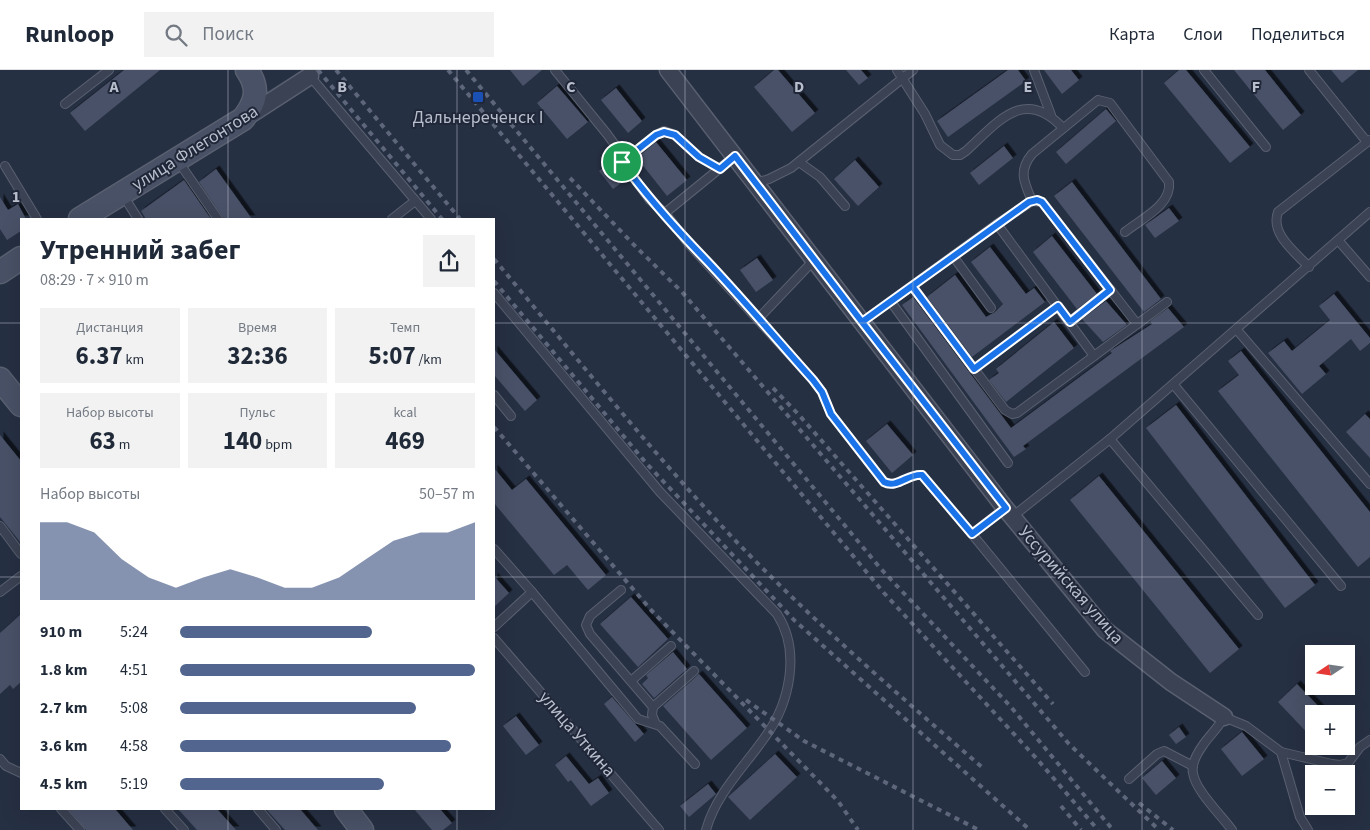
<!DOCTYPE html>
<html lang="ru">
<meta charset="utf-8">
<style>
:root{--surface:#fff;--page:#f2f2f3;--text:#1f2937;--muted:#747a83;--line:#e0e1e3;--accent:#52658f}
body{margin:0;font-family:"Source Sans 3",sans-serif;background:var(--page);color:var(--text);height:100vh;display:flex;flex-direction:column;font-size:19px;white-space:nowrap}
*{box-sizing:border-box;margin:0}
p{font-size:16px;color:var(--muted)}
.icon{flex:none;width:28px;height:28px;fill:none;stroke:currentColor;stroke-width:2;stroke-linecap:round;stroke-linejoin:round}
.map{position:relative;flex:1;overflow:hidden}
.details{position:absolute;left:20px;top:148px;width:475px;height:592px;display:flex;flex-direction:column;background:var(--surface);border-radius:0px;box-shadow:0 5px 20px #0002}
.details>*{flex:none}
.needle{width:32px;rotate:257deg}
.tools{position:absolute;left:1305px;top:575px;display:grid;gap:10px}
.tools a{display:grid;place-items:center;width:50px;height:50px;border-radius:0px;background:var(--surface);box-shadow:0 5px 20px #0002;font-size:25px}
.pin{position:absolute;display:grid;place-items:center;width:42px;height:42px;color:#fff;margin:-21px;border:2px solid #fff;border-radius:50%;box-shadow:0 1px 5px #0007}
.round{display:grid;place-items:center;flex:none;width:52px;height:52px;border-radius:0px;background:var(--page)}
.headline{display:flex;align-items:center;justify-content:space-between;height:85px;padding:0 20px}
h1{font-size:28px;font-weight:700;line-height:38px}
.stats{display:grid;grid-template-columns:repeat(3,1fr);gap:8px;height:85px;padding:5px 20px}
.stats div{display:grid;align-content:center;border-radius:0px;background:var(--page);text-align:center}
.stats b{font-size:25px;font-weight:700}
.stats small{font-size:14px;font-weight:400}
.stats p{font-size:14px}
.chart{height:140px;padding:10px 20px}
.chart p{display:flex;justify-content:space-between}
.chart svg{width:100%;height:90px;margin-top:5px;fill:var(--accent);opacity:.7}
ul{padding:0 20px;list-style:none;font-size:16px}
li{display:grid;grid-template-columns:80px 60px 1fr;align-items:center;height:38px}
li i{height:12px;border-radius:6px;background:var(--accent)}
header{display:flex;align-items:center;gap:30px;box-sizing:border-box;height:70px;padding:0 25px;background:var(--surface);border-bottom:1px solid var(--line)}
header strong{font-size:24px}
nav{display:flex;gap:28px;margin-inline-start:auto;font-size:18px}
.search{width:350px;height:45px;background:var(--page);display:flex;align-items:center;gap:12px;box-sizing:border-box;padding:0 18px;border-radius:0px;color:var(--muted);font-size:19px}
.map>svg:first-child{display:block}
.building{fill:#485167;filter:url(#shadow)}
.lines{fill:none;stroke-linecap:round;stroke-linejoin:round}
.lane-casing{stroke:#596070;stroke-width:10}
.street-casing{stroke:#596070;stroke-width:19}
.secondary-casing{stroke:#596070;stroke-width:25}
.lane{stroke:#3b4253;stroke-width:8}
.street{stroke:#3b4253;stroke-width:16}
.secondary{stroke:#495166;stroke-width:22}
.rail{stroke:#5d667a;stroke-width:4;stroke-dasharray:5 5;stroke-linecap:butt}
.route-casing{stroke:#fff;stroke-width:10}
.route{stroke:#1a73e8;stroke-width:6}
.grid{fill:none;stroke:#b8becc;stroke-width:1;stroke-opacity:0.55}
.transit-dot{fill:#1a4fb4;stroke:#1f2738;stroke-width:2}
.labels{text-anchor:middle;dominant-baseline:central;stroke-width:4;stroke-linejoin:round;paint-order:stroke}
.poi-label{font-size:18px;fill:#b8becc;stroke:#1f2738}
.street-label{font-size:18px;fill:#b8becc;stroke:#1f2738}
.grid-label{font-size:16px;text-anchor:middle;font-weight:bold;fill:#b8becc;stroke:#1f2738;stroke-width:4;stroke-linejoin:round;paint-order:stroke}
</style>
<header>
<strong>Runloop</strong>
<div class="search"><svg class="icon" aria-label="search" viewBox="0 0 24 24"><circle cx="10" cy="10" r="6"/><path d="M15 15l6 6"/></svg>Поиск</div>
<nav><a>Карта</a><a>Слои</a><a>Поделиться</a></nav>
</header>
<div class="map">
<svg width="1370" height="760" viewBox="0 0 1370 760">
<defs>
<filter id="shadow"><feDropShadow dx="3.5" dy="-3.5" stdDeviation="0" flood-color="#0009"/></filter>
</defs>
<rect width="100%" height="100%" fill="#263043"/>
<g class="building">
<polygon points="124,0 160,0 85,61 70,43"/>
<polygon points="510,0 542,0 523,16"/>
<polygon points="774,0 778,0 815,43 792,62 754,17"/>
<polygon points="846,0 861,0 868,8 859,15"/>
<polygon points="1008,0 1018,0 1026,11 948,67 937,51"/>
<polygon points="1044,0 1071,0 1079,10 1062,24"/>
<polygon points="1179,0 1186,0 1250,77 1230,93 1164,13"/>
<polygon points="1234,0 1265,0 1301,45 1283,60"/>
<polygon points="1331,0 1358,0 1342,13"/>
<polygon points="557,16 588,52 567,69 537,33"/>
<polygon points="616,18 642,51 628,63 601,30"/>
<polygon points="1106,39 1116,51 1066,94 1056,82"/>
<polygon points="656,72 687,110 667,126 637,88"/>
<polygon points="1004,76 1013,88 979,115 970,103"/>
<polygon points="855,90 879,117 858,136 834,109"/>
<polygon points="609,93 624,111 613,119 599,101"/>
<polygon points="216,99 252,149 224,149 199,112"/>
<polygon points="184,110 211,149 146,149 141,141"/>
<polygon points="1072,112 1161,229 1144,242 1054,126"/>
<polygon points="0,127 8,140 18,134 26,149 21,149 21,161 7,170 0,159"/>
<polygon points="1169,138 1179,151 1155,168 1145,155"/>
<polygon points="1052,166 1097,224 1077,239 1033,182"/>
<polygon points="990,177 1026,224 1034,218 1045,232 972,287 927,227 955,205 986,247 995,242 1003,234 971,192"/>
<polygon points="757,188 773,210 756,222 740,200"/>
<polygon points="1334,224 1370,268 1370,273 1360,281 1351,269 1319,296 1326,304 1302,324 1268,283 1284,271 1292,281 1330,250 1319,236"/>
<polygon points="913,227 1011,358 1112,283 1110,281 1152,254 1150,251 1168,238 1184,257 1023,376 1026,379 1014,387 902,235"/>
<polygon points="1106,231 1127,255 1103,272 1082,249"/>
<polygon points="1054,252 1074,278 1006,332 989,310 999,303 996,299"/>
<polygon points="494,279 537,330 525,341 494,305"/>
<polygon points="1241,281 1370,442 1370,487 1358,497 1218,321 1239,305 1228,291"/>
<polygon points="1176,335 1315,515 1285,538 1146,358"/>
<polygon points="1365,344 1370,349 1370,388 1346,362"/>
<polygon points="887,354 913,385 892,403 866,371"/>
<polygon points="0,365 21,391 21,473 0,447"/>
<polygon points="494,398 512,420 526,409 606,505 588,520 567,495 554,505 494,433"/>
<polygon points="1099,406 1239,579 1210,603 1070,430"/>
<polygon points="494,506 509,523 494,537"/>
<polygon points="631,527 668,569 638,597 600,554"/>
<polygon points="21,544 21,612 13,619 10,615 0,624 0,563"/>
<polygon points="673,582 687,599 654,628 642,614 648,608 646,605"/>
<polygon points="699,604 747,658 711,690 663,636"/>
<polygon points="1297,614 1326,644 1310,644 1314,647 1314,670 1278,632"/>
<polygon points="612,627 644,664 635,672 604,634"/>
<polygon points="516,646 539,675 526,685 503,656"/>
<polygon points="1179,657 1186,667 1176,674 1169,665"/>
<polygon points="1242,662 1264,689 1242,706 1221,679"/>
<polygon points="775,684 797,707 750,750 728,727"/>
<polygon points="566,686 589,714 598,708 609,723 591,736 571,710 568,712 555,695"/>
<polygon points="1162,691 1176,708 1156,725 1142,708"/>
<polygon points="708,714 716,724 689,747 680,736"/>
<polygon points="68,739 115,739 133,760 86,760"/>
<polygon points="178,739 217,739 236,760 197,760"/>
<polygon points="266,739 300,739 318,760 285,760"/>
<polygon points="414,739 440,739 452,753 443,760 432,760"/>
</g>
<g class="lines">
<defs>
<g id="lane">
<path d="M555,0L607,64L615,75L618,86L650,130L665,143L688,173L813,310L822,322L831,344L884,412C897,419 909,403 922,405L972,464L1005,438"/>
<path d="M897,0L925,44L940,75L953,85H960L966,81C998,52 1024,16 1063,58"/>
<polyline points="1034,0 1051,45"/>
<polyline points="1204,0 1266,77"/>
<polyline points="1309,0 1367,72"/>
<polyline points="309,5 431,149"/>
<polyline points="65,34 109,0"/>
<polyline points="178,91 218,149"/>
<polyline points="622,92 656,65 664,61 675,65 699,87 720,99"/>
<polyline points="799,92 820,107 845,136"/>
<polyline points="5,96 37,149"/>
<polyline points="756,113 769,109 791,98 913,0"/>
<polyline points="123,125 138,149"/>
<path d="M1032,131C1024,112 1018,101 1032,84L1098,30L1110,33L1169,112C1172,135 1141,149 1125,162"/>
<polyline points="665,143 735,86"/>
<polyline points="392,149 415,131"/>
<polyline points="997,154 1032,131 1042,132 1137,254"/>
<polyline points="1338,170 1370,207"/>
<polyline points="953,186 991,238"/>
<path d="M1309,197C1295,182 1270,164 1278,142L1370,70"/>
<polyline points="912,216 1005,340 1012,344 1017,343 1094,286"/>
<path d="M494,223L660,422L777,544C801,581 790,633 765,667C744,697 716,724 706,760"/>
<polyline points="891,232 1008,393"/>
<polyline points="758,249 814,190"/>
<polyline points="862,252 997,154 1094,286 1167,232"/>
<polyline points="1069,252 1111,220"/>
<polyline points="1237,260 1370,414"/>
<polyline points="974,299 1058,236"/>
<polyline points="1174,315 1341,516"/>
<polyline points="494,325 511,346"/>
<polyline points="1012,447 1110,369"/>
<polyline points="0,456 21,484"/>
<polyline points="972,464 1085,602"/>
<polyline points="494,479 532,522 494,557"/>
<polyline points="621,520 590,546 586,555 590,564 653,637"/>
<polyline points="0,522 21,506"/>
<polyline points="532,522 638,649 660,656 695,694"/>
<polyline points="1258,545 1110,369 1370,142"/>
<polyline points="494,568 659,760"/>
<polyline points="631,611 671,576"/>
<polyline points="655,652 652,645 653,637 694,601"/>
<polyline points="1281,682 1300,747 1308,760"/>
<polyline points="0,689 6,696 21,703"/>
<polyline points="1129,709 1157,684 1164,681 1193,696"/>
<polyline points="61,739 80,760"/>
<polyline points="165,739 184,760"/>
<polyline points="258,739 276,760"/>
<path d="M1232,760C1222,746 1195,720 1193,703C1191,694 1198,682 1203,675C1210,665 1218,658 1224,647L1246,656L1281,682L1332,694L1340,695L1348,693L1360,677L1370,670"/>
</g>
<g id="street">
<polyline points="668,0 1005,438 1105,560 1171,612 1224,647"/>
<polyline points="245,48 310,6"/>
</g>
<g id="secondary">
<path d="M80,149L243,49C256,32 260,19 247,0"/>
<polyline points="0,202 21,188"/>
<polyline points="0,309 21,335"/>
<polyline points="346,739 362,760"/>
</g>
</defs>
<use href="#lane" class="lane-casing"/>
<use href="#street" class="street-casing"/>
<use href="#secondary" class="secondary-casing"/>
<use href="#lane" class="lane"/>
<use href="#street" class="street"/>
<use href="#secondary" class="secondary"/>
<g class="rail">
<polyline points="318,0 442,149"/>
<polyline points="336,0 460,149"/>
<polyline points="448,0 884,523 1037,689 1098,760"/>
<polyline points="466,0 881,499 1011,637 1113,760"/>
<polyline points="570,108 636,177 682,222 1069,674 1159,760"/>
<path d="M494,189C572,282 648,378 732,467C811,550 898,624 984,699"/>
<polyline points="494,211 646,393 794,550 1030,760"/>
<polyline points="773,318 799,345 1053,634"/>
<polyline points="494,357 651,540 838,731 858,760"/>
<polyline points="746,630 804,671 979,760"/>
<polyline points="1139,733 1173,760"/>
<polyline points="1061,736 1081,760"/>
</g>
</g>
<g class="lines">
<defs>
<path id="route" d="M622,92C648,128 676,159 706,190C743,229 777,270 813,310L822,322L831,344L884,412C897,419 909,403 922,405L972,464L1006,438L862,252L1029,132L1037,130L1042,132L1110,220L1070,252L1058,236L974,299L912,216L862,252L735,86L720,99L699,87L675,65L664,62L656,65L622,92"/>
</defs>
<use href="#route" class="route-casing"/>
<use href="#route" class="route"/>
</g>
<path class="grid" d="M228,0V149M457,0V149M685,0V760M913,0V760M1142,0V760M0,253H21M494,253H1370M0,507H21M494,507H1370M228,739V760M457,739V760"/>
<rect class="transit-dot" x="472" y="21" width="12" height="12" rx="2.5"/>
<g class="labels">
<g class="poi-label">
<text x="478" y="47">Дальнереченск I</text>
</g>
<g class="street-label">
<text transform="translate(195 78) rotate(-32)">улица Флегонтова</text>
<text transform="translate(1071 515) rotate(49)">Уссурийская улица</text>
<text transform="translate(577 664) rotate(49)">улица Уткина</text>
</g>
</g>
<g class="grid-label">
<text x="114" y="22">A</text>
<text x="342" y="22">B</text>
<text x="571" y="22">C</text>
<text x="799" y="22">D</text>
<text x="1028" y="22">E</text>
<text x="1256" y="22">F</text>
<text x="16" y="132">1</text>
</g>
</svg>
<div class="tools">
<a><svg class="needle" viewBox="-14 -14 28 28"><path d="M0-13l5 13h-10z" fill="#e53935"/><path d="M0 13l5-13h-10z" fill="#747a83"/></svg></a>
<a>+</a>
<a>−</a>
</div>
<div class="pin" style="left:622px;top:92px;background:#1e9e55"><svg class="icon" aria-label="arrive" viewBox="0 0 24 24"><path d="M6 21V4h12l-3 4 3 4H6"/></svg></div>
<section class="details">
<div class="headline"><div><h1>Утренний забег</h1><p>08:29 · 7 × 910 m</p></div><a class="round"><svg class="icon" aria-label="share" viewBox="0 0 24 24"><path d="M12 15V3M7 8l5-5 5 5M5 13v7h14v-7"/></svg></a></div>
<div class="stats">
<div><p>Дистанция</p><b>6.37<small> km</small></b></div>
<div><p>Время</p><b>32:36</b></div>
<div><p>Темп</p><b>5:07<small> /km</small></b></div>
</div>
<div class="stats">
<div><p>Набор высоты</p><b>63<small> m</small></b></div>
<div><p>Пульс</p><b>140<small> bpm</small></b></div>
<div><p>kcal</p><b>469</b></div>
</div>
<div class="chart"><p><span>Набор высоты</span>50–57 m</p>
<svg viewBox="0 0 160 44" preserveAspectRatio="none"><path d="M0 44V6L10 6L20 11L30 24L40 33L50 38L60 33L70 29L80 33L90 38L100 38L110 33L120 24L130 15L140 11L150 11L160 6V44z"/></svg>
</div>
<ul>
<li><b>910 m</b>5:24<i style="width:65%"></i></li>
<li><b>1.8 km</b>4:51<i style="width:100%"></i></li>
<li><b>2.7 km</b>5:08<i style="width:80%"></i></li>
<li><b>3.6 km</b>4:58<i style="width:92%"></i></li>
<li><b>4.5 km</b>5:19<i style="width:69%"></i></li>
</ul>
</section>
</div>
